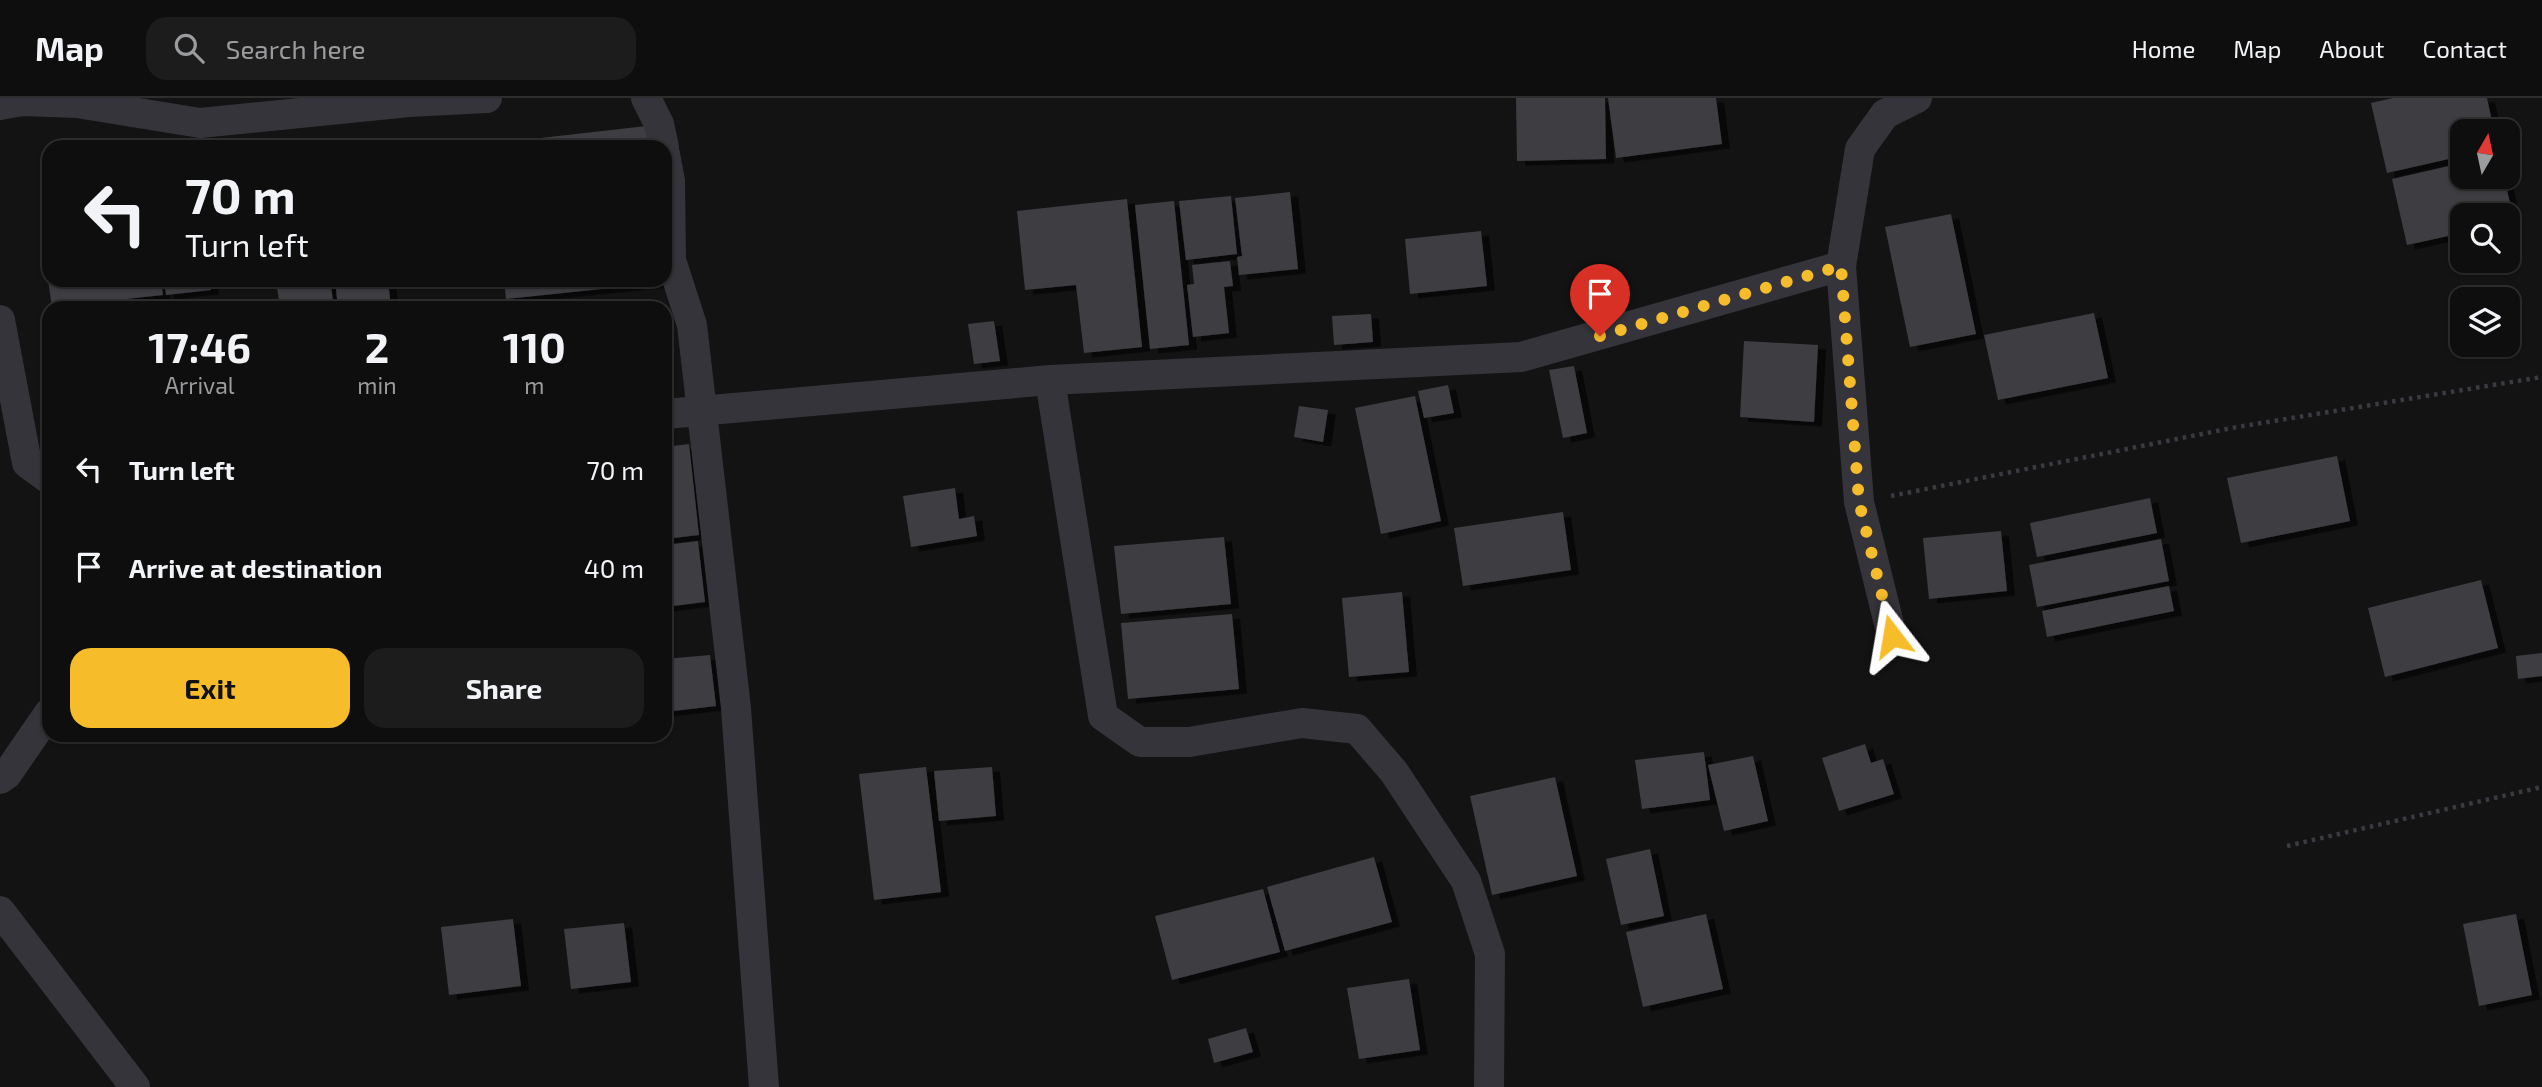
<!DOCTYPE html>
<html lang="en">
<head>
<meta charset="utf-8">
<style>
  body { margin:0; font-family:"Exo 2",sans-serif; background:#1c1c1d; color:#f1f3f6; height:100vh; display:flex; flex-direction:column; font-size:26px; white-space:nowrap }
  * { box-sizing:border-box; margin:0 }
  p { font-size:23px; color:#9b9c9e }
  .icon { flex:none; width:38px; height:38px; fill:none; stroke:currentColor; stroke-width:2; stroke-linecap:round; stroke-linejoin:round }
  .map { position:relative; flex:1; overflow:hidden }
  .drawer { position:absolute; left:42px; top:203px; width:630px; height:441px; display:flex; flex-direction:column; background:#0e0e0f; border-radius:21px; box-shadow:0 2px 5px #0004,0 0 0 2px #2e2e2f }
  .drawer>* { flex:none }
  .hud { position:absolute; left:42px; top:42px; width:630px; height:147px; border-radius:21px; box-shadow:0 2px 5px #0004,0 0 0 2px #2e2e2f; background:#0e0e0f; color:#f1f3f6; overflow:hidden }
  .needle { width:46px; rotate:9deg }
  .controls { position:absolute; left:2450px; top:21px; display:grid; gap:14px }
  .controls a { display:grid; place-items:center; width:70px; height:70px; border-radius:14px; background:#0e0e0f; box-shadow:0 2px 5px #0004,0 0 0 2px #2e2e2f; font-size:35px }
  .pin { position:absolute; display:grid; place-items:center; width:60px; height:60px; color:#fff; margin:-72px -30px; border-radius:50% 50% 50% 0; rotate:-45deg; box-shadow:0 0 7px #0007 }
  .pin .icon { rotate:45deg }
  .me { position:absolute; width:77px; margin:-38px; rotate:346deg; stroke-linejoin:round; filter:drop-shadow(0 0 5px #0008) }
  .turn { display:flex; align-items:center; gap:24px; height:147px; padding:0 28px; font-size:32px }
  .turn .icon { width:91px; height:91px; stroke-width:2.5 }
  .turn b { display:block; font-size:49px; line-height:60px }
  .eta { display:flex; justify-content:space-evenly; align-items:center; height:119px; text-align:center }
  .eta b { font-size:42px; font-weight:700; line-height:49px }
  .action { display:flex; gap:14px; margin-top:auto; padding:14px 28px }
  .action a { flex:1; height:80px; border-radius:21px; background:#f7bc29; color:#111; font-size:28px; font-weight:700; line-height:80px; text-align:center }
  .action a+a { background:#1c1c1d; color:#f1f3f6 }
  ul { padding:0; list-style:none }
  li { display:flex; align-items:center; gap:21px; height:98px; padding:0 28px }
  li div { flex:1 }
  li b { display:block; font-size:26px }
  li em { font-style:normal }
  header { display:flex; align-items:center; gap:42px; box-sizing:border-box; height:98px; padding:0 35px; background:#0e0e0f; border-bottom:2px solid #2e2e2f }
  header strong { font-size:33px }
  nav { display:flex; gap:38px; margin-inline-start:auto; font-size:24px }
  .search { width:490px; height:63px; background:#1c1c1d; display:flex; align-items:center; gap:18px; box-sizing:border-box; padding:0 24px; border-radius:21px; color:#9b9c9e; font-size:26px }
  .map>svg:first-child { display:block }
  .building { fill:#3d3d42; filter:url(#shadow) }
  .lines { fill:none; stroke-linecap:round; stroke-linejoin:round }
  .path { stroke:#3a3b41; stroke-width:4.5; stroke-dasharray:3.5 5; stroke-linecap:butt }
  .street { stroke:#34343a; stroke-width:30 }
  .route { stroke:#f7bc29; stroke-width:12; stroke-dasharray:0 21.6 }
</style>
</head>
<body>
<header>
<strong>Map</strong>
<div class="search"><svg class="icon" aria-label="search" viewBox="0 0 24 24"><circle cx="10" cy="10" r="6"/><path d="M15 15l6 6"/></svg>Search here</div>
<nav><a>Home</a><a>Map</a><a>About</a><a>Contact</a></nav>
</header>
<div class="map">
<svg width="2542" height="989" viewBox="0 0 2542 989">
  <defs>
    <filter id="shadow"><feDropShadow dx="8" dy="4.5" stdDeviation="0" flood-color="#0009"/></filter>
  </defs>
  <rect width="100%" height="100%" fill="#131314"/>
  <!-- building -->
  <path class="building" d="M1516,0H1605L1606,61L1517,63Z
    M1608,0H1716L1722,46L1616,60Z
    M2393,0H2487L2494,33H2462V58L2387,75L2371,5Z
    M655,27L657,49H487V46Z
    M2462,65V79H2504L2514,123L2508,125V117H2462V135L2407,147L2392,81Z
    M1290,94L1298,171L1239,177L1237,159L1242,158L1235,100Z
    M1231,98L1237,156L1186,162L1179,103Z
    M1127,101L1142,249L1084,255L1076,187L1025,192L1017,113Z
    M1174,103L1189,247L1150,251L1135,107Z
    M1951,116L1976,236L1910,249L1885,129Z
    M1481,133L1487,188L1410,196L1405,141Z
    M45,152H49V173L47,174Z
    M1230,163L1233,188L1224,189L1229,235L1193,239L1187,187L1194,186L1192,167Z
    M48,182H161L163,197L52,209Z
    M164,182H210L211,192L166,197Z
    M276,182H330L334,210H280Z
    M335,182H388L391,210H338Z
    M504,182H668V184L506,201Z
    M160,202L161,210H105V208Z
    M640,202L641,210H584V208Z
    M2094,215L2108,280L1998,302L1984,237Z
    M1371,216L1373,244L1334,247L1332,218Z
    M994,223L1000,263L974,266L968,226Z
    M1744,243L1818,247L1814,324L1740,319Z
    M1574,268L1587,335L1563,340L1549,272Z
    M1448,287L1454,315L1424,320L1418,293Z
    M1415,298L1441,423L1381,436L1355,310Z
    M1299,308L1328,312L1323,344L1294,339Z
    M689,346L699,437L665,441V349Z
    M2337,358L2350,423L2241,445L2227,380Z
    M955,390L959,421L974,418L977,438L911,449L903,398Z
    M2150,400L2157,435L2037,459L2030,425Z
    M1563,414L1571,472L1463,488L1454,430Z
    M2001,433L2007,493L1929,501L1923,440Z
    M1224,439L1231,506L1121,516L1114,448Z
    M2161,441L2169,483L2037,509L2029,467Z
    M698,443L705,504L665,509V447Z
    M2481,482L2498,550L2385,579L2368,510Z
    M2169,488L2174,513L2047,539L2042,513Z
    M1402,494L1409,574L1349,579L1342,500Z
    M1232,516L1239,591L1128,601L1121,525Z
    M2542,555V578L2518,581L2516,558Z
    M710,557L716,608L665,614V561Z
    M1865,646L1871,665L1883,661L1894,696L1839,713L1822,660Z
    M1704,654L1710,702L1642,711L1635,662Z
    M1753,658L1768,723L1724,733L1708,667Z
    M926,669L941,794L874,802L859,676Z
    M992,669L996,718L939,723L934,673Z
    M1555,679L1577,778L1492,797L1470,698Z
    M1650,751L1664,818L1621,827L1606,761Z
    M1374,759L1392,824L1285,853L1267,789Z
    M1263,791L1280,854L1172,882L1155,818Z
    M1706,816L1723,891L1643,909L1626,834Z
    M2516,816L2532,897L2479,908L2463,826Z
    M513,821L521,888L449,897L441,829Z
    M624,825L631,884L571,891L564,831Z
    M1409,881L1420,952L1359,961L1347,890Z
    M1246,930L1253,954L1214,965L1208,941Z"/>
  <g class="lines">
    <!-- path -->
    <path class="path" d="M1891,398L2237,329L2542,279
      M2287,748L2542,689"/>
    <!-- street -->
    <path class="street" d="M646,0L659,26L664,49
      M0,7L22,3L77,5L200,25L409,4L487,0
      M665,56L670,83L671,162L692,227L736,610L764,989
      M0,222L27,365L49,381
      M1050,282L1103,618L1140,644H1189L1302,625L1357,631L1394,674L1466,783L1490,856L1489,989
      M665,316L1050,282L1521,259L1841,168
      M1892,538L1859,404L1841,168L1860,51L1885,16L1917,0
      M0,681L7,676L49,615
      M0,813L135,989"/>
  </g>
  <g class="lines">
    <!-- route -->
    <path class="route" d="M1600,238L1841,168L1859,404L1892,538"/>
  </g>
</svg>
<div class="controls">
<a><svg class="needle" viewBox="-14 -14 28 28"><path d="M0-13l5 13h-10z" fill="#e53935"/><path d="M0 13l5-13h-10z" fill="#9b9c9e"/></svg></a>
<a><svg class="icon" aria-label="search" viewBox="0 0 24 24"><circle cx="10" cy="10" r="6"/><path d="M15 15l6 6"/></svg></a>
<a><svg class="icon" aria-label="layers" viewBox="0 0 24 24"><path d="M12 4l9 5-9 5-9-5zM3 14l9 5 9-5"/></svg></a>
</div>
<div class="pin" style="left:1600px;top:238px;background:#d93025"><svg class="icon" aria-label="arrive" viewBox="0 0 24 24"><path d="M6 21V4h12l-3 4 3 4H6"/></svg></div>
<svg class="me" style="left:1892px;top:538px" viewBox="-20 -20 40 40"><path d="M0-17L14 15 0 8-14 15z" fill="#f7bc29" stroke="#fff" stroke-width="4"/></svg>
<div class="hud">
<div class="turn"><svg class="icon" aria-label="left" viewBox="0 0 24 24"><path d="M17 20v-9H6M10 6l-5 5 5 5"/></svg><div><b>70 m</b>Turn left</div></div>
</div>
<section class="drawer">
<div class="eta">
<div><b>17:46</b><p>Arrival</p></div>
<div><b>2</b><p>min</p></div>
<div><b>110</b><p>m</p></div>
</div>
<ul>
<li><svg class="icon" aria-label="left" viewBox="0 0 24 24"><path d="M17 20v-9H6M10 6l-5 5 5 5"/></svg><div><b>Turn left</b></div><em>70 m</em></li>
<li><svg class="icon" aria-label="arrive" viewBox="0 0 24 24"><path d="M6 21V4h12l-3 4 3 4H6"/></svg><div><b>Arrive at destination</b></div><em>40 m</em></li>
</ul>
<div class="action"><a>Exit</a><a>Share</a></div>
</section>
</div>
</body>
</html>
